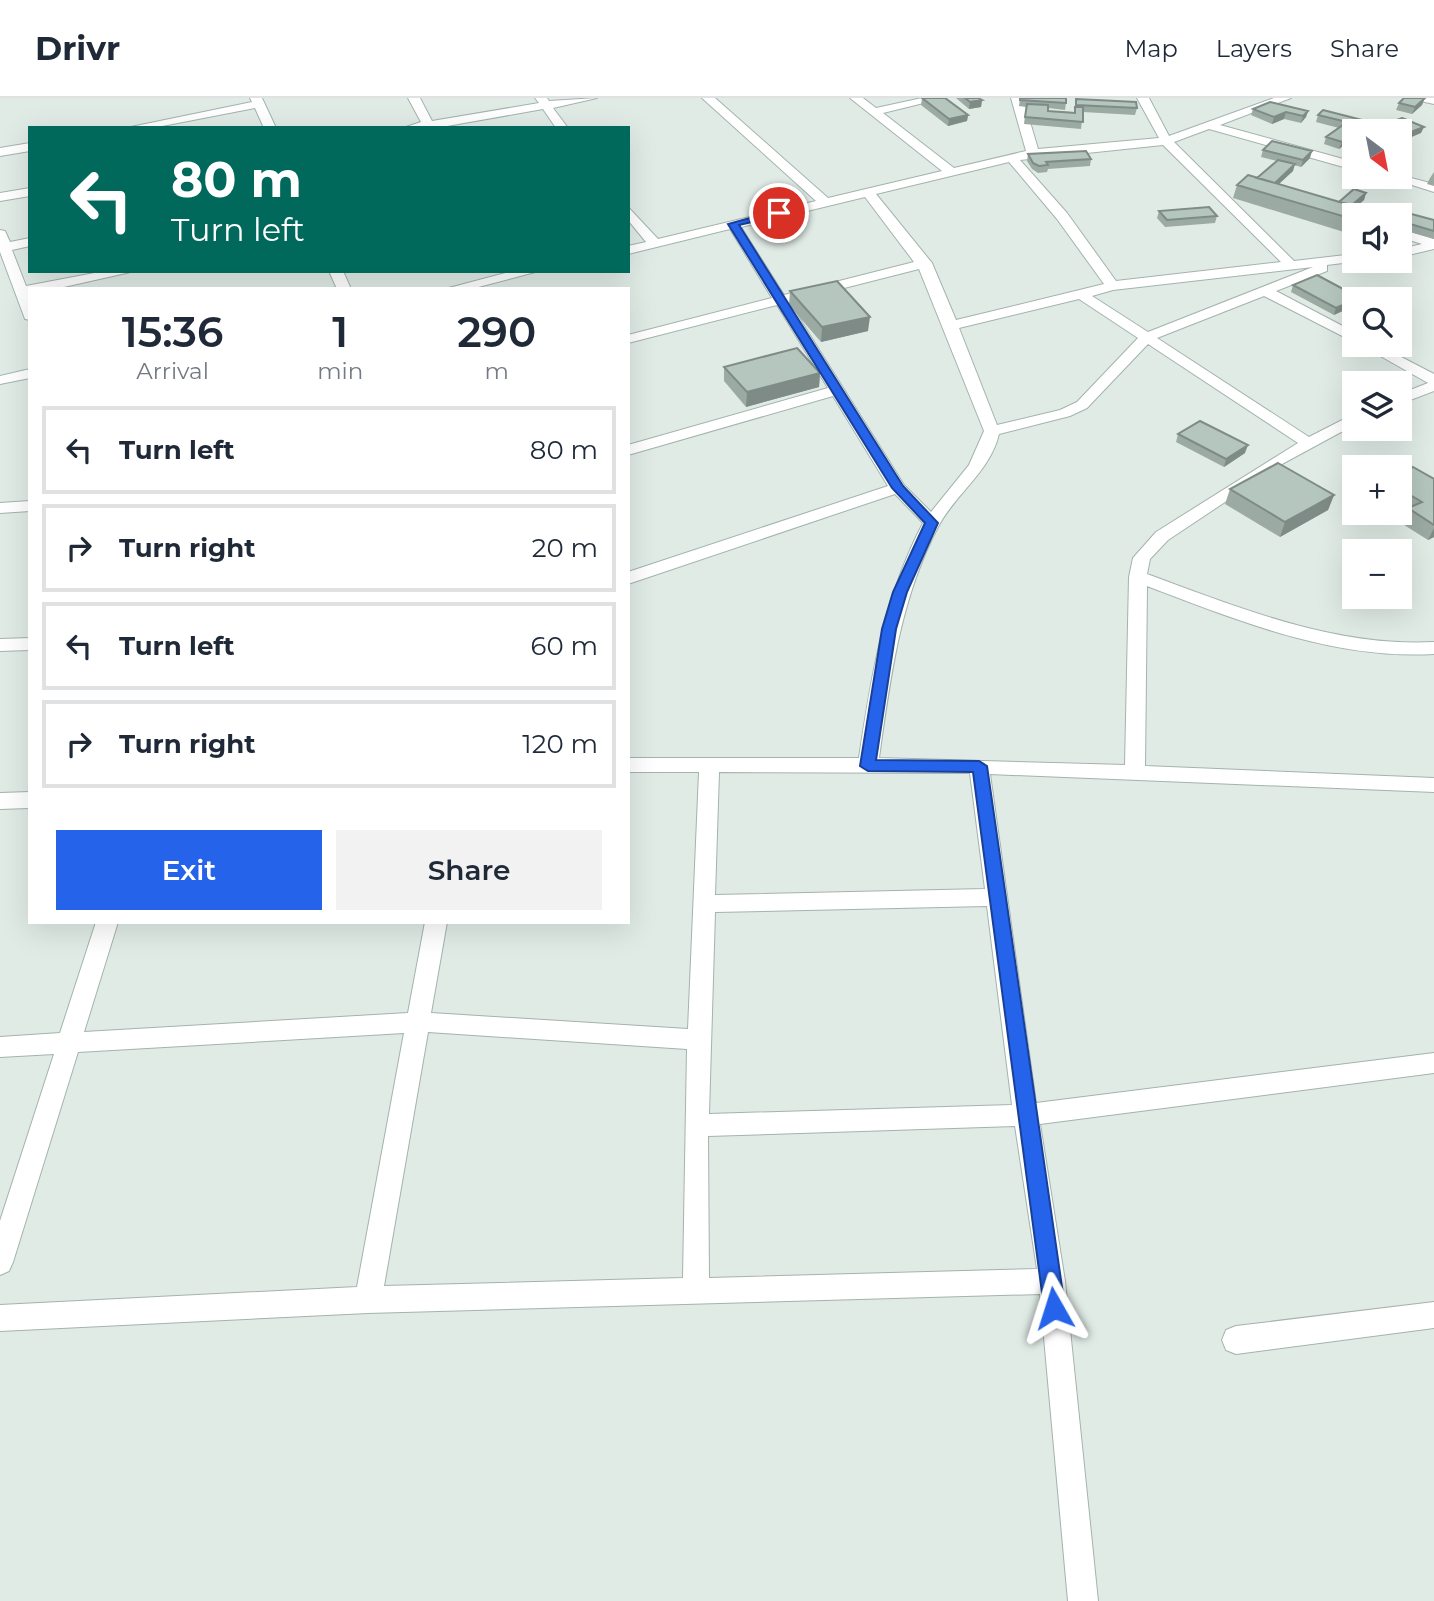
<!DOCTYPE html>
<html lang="en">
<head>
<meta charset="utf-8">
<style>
  body { margin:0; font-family:Montserrat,sans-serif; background:#f2f2f3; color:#1f2937; height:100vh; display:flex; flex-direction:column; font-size:26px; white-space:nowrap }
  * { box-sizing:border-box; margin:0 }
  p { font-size:23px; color:#747a83 }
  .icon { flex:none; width:38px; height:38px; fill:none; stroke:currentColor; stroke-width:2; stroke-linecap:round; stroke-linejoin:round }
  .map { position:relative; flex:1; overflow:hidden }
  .panel { position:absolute; left:28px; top:189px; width:602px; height:637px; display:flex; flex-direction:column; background:#fff; border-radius:0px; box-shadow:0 7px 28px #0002 }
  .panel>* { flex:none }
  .banner { position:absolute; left:28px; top:28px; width:602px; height:147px; border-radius:0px; box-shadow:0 7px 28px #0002; background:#00695c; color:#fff; overflow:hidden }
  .needle { width:46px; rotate:148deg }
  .fabs { position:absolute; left:1342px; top:21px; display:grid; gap:14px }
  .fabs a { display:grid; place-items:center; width:70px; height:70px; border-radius:0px; background:#fff; box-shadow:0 7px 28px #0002; font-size:35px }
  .pin { position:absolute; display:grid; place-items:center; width:60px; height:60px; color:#fff; margin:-30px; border:4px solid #fff; border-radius:50%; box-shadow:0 2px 7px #0007 }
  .me { position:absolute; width:77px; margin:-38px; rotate:354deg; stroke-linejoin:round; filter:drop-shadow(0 0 5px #0008) }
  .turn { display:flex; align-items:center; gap:24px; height:147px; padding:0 28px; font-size:32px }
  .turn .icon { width:91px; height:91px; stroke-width:2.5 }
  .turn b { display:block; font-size:49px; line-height:60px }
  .eta { display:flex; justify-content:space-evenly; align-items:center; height:119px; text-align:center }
  .eta b { font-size:42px; font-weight:600; line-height:49px }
  .primary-button { display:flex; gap:14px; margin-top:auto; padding:14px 28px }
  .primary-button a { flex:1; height:80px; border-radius:0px; background:#2563eb; color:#fff; font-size:28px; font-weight:600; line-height:80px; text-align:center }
  .primary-button a+a { background:#f2f2f3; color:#1f2937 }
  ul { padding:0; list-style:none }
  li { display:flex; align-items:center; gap:21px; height:88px; margin:0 14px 10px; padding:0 14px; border:4px solid #e0e1e3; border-radius:0px }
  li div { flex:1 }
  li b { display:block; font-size:26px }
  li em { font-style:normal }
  header { display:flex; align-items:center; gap:42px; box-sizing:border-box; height:98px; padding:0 35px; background:#fff; border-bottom:2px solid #e0e1e3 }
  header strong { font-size:33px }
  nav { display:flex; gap:38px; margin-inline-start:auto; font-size:24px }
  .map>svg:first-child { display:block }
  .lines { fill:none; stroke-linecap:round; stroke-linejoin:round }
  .street-casing { stroke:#a3b3ad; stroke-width:2 }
  .street { fill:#fff; fill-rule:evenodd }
  .wall { fill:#9caaa4 }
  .shaded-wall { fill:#7f8b86 }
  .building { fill:#b5c6bf; stroke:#7f8b86; stroke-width:2 }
  .route { fill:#2563eb; stroke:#184099; stroke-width:2 }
</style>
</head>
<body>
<header>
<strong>Drivr</strong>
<nav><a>Map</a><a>Layers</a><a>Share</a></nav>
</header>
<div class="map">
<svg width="1434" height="1503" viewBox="0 0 1434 1503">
  <rect width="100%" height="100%" fill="#e0ebe6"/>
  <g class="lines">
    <!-- street casing -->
    <g class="street-casing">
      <path id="street" d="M250,0H262L276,30H264L255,10L152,30H126L252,4Z
        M408,0H420L432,23L539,5L535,0H547L549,3L597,0L553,10L568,30H556L543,11L436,30H403L421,24Z
        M702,0H715L828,100L942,73L850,0H863L876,10L922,0H944L883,15L954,70L1026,53L1011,0H1023L1038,51L1159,40L1137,0H1149L1169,38L1274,0H1291L1220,27L1354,64V72L1209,31L1174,44L1294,163L1354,156V163H1359L1327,167V173L1276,193L1354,234V244L1264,198L1157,240L1309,339L1354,316V327L1282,366L1168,442L1150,461L1147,476C1240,510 1334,549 1434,544V556C1334,562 1239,523 1147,488L1145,668L1434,680V694L990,676L1036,1005L1434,955V975L1040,1026L1065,1183L1098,1503H1068L1040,1196L368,1215L0,1233V1207L357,1189L404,935L78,954L13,1164L9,1173L0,1177V1123L54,956L0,959V939L60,935L96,824H118L84,934L408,915L425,824H447L431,915L688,931L699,674H628V660H859C871,579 884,499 923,425L895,396L628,486V474L888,388L833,298L628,357V347L828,290L777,207L628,245V237L772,200L730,131L628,156V148L646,144L628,122V109L658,141L816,103ZM1163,47L1281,164L1116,183L1067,115L1020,62ZM1009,64L1057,121L1104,186L956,222L932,165L876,96ZM865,99L914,164L784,197L741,129ZM1313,169L1148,234L1092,198L1113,192ZM919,171L984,333L969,367L931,414L904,387L789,204ZM1079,201L1138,240L1077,304L1060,312L997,327L959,230ZM1148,246L1298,345L1156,434L1133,460L1129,479L1125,667L879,660C890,581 900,501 938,429C955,396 990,374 999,336L1070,318L1087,310ZM719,674L970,675L985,791L715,797ZM987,808L1012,1007L709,1016L715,814ZM428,934L687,951L683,1180L384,1188ZM1015,1028L1037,1171L709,1180L708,1038Z
        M1414,0H1434V6L1416,2Z
        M30,45V53L0,58V50Z
        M1400,77L1434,86V94L1387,79Z
        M30,90V98L0,103V95Z
        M1400,131L1434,141V151L1400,159V151L1422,146L1400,139Z
        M0,132L5,133L10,144L30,140V148L12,152L26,188L105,173H135L55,191H30V222L25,221L0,154Z
        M329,173H343L351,191H337Z
        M513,173H539L471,191H445Z
        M1361,247H1378L1434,276V293L1400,306V296L1428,285Z
        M30,271V280L0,286V278Z
        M30,403V413L0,415V405Z
        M30,540V552L0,553V541Z
        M30,694V710L0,711V695Z
        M1434,1204V1230L1236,1256L1226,1252L1222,1242L1226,1232L1236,1228Z"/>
    </g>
    <!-- street -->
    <use href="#street" class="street"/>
  </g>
  <!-- wall -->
  <path class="wall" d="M922,0L968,17L967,23L948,28L921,7Z
    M956,0H978L982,2L981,9L969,11Z
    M1020,0L1066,5L1065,12L1048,10V13L1074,14L1076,1L1137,10L1135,17L1083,14L1081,31L1024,26L1026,9L1019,8Z
    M1399,5L1422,7L1412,16L1396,12Z
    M1253,11L1308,13L1306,19L1301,25L1284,21L1272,26L1251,17Z
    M1318,17L1374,25L1371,33H1354V39L1339,51L1324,46L1326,39L1339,30L1316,24Z
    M1378,29L1421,35L1400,33H1376Z
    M1263,52L1310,60L1301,69L1294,67L1293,73L1279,86L1339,104L1366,95L1364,102L1356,109L1354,124L1344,134L1233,100L1237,87L1257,80L1277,63L1261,59Z
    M1028,56L1091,61L1090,68L1048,71L1047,74L1038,75L1032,71L1027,63Z
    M1434,74V88L1427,86L1430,80Z
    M1159,113L1217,118L1215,125L1165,129L1157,120Z
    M1400,117L1434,122V141L1400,131Z
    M1293,187L1360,200V201H1354L1334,217L1291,194Z
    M790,193L868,233L821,244L789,207Z
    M724,269L820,275L819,289L746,309L724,283Z
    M1178,336L1245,355L1224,369L1176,344Z
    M1400,376L1434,381V439L1428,442L1401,425L1406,414L1400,410Z
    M1230,391L1334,397L1328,412L1280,439L1225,406Z"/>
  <!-- shaded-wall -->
  <path class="shaded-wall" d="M1425,0L1422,7L1412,16L1415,9Z
    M982,2L981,9L969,11L970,4Z
    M1308,13L1306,19L1301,25L1303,18Z
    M1286,14L1284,21L1272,26L1274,19Z
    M968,17L967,23L948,28L949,21Z
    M1424,29L1421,35L1400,44V38Z
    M1354,34V39L1339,51L1342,44Z
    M1312,53L1310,60L1301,69L1303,62Z
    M1295,66L1293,73L1271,93L1273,86Z
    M1366,95L1364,102L1347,116L1349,109Z
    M1360,110L1357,117H1354V124L1344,134L1349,120Z
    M1354,202V208L1334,217L1336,210Z
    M870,219L868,233L821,244L822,229Z
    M820,275L819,289L746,309L747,294Z
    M1248,347L1245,355L1224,369L1226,361Z
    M1334,397L1328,412L1280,439L1285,424Z
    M1434,430V439L1428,442Z"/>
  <!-- building -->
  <path class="building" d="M922,0H945L968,17L949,21Z
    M965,0H978L982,2L970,4Z
    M1020,0H1066V5L1020,2Z
    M1404,0H1425L1415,9L1399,5Z
    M1076,1L1136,4L1137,10L1076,7Z
    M1270,4L1308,13L1303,18L1286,14L1274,19L1253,11Z
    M1027,6L1048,7V13L1075,15V9H1083V24L1025,19Z
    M1323,12L1374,25L1369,30L1362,28L1342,44L1326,39L1347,24L1318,17Z
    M1402,20L1424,29L1400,38V33H1388L1378,29Z
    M1272,43L1312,53L1303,62L1263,52Z
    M1086,53L1091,61L1046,64L1048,67L1039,68L1033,65L1028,56Z
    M1278,62L1295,66L1275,85L1257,80Z
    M1248,77L1360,110L1349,120L1237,87Z
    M1354,91L1366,95L1352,107L1339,104Z
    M1209,109L1217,118L1167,122L1159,113Z
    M1389,110L1434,122V133L1400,123V117H1382Z
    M1317,177L1360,200L1354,201V202L1336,210L1293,187Z
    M837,183L870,219L822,229L790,193Z
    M797,250L820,275L747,294L724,269Z
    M1200,323L1248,347L1226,361L1178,336Z
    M1278,365L1334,397L1285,424L1230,391Z
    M1413,369L1434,381V427L1408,410L1422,404L1400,391V376Z"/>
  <!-- route -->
  <path class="route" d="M779,112L783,117L739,127L903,388L938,425L907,494L896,531L876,662L979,663L987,668L1065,1210L1062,1217L1054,1220L1047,1217L1044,1210L973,674L868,673L860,668L882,531L893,494L925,425L892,390L728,126Z"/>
</svg>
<div class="fabs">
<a><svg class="needle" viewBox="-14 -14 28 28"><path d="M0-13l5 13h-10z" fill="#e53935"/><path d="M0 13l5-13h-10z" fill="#747a83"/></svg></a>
<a><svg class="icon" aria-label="sound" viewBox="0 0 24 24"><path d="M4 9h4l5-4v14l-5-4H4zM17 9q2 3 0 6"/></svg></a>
<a><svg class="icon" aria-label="search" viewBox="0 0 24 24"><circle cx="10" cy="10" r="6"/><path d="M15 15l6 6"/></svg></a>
<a><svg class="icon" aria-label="layers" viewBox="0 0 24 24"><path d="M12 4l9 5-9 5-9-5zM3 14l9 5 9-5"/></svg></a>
<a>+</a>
<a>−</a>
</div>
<div class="pin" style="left:779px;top:115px;background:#d93025"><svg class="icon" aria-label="arrive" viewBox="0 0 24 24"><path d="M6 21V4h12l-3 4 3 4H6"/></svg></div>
<svg class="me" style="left:1054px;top:1210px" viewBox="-20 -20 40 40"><path d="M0-17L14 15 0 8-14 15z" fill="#2563eb" stroke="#fff" stroke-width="4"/></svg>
<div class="banner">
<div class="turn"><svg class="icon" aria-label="left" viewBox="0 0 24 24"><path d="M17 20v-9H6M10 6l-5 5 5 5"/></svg><div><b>80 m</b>Turn left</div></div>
</div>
<section class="panel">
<div class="eta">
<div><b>15:36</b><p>Arrival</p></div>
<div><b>1</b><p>min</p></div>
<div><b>290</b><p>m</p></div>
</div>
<ul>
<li><svg class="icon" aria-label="left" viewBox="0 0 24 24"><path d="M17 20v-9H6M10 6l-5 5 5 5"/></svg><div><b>Turn left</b></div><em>80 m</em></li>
<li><svg class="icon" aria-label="right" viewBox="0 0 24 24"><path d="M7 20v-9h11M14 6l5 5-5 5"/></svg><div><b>Turn right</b></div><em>20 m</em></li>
<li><svg class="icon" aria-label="left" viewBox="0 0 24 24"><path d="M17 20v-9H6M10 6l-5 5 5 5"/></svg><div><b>Turn left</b></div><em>60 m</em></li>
<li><svg class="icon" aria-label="right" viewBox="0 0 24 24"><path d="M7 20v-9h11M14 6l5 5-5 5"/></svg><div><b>Turn right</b></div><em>120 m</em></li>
</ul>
<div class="primary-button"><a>Exit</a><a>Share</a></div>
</section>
</div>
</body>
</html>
